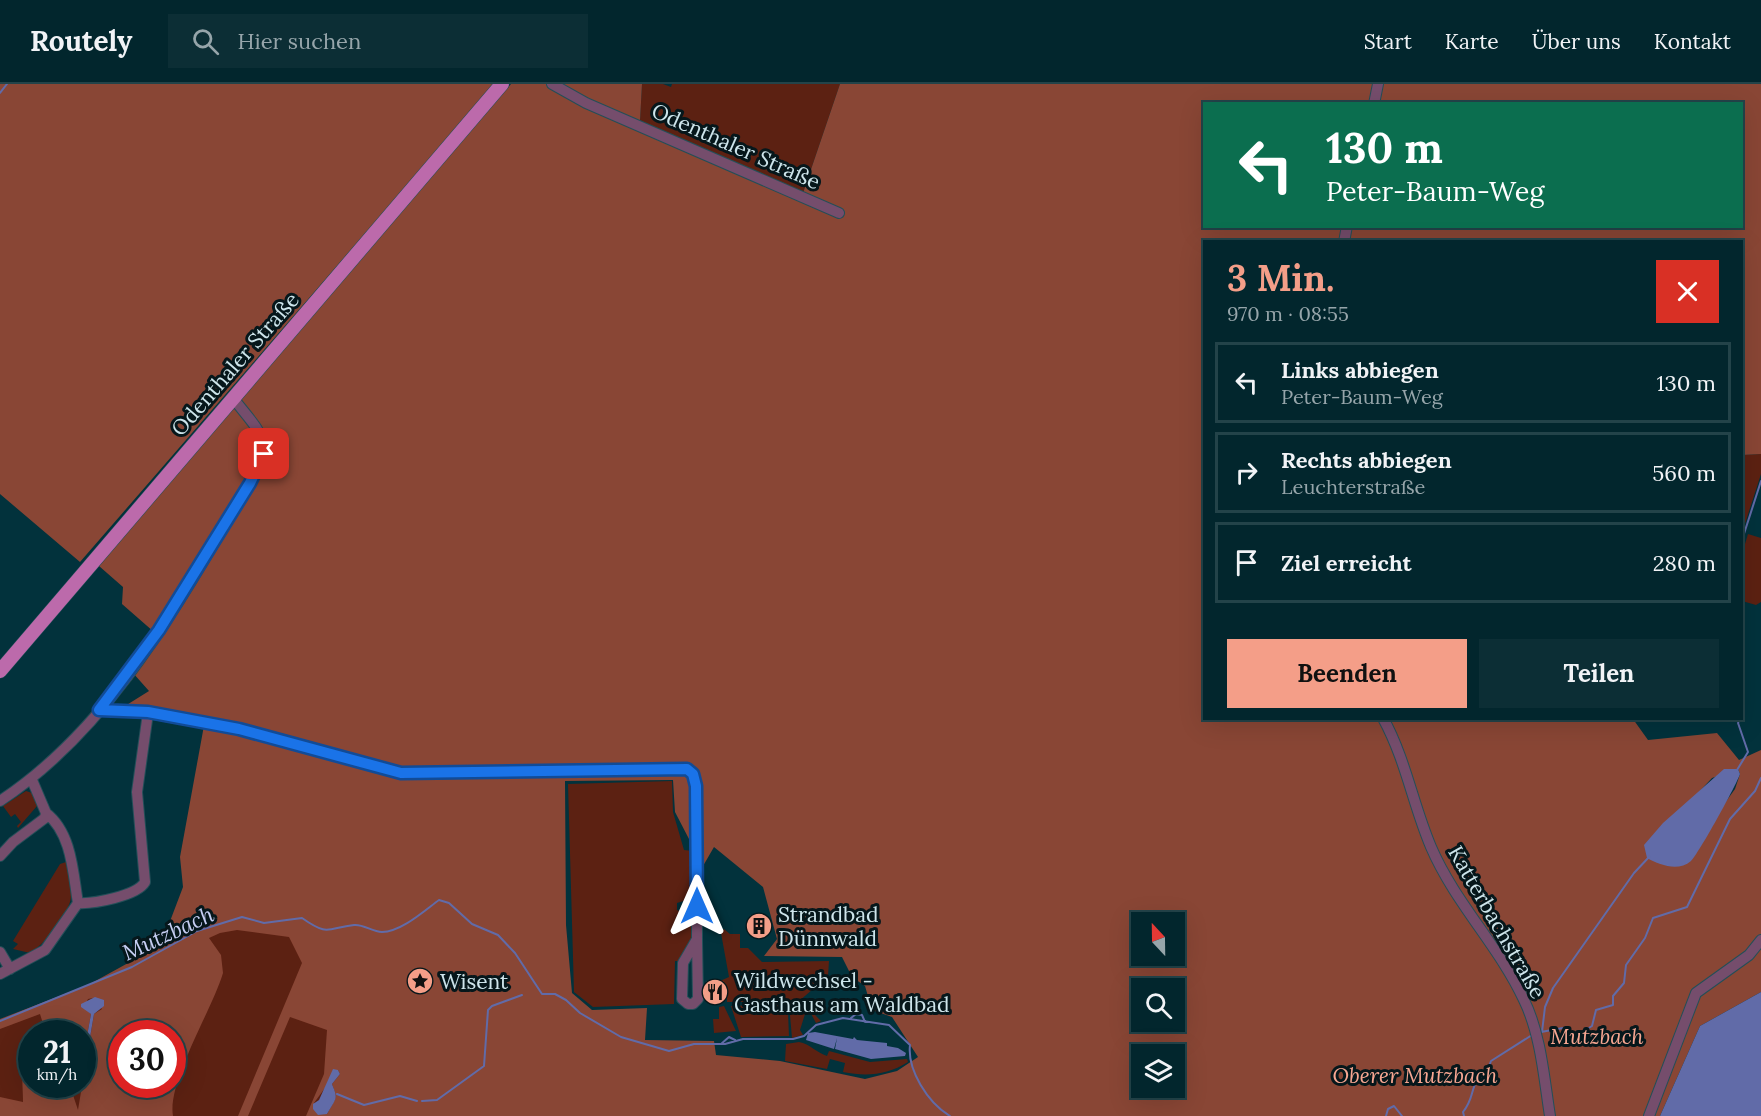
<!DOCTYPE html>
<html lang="de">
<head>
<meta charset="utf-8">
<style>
  body { margin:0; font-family:Lora,serif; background:#0c2e35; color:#f1f3f6; height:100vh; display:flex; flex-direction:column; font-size:22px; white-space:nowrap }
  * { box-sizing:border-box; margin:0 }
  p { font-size:20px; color:#96a5aa }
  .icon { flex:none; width:33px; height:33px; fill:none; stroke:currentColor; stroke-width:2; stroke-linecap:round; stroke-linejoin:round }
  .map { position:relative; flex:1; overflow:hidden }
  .sheet { position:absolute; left:1203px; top:156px; width:540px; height:480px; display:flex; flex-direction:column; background:#02262d; border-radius:0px; box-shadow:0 6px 24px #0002,0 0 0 2px #234349 }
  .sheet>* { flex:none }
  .hud { position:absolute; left:1203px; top:18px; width:540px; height:126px; border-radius:0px; box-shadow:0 6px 24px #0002,0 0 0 2px #234349; background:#0b6e4f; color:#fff; overflow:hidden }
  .needle { width:39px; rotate:338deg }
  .fabs { position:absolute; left:1131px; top:828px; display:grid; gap:12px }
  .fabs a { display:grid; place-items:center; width:54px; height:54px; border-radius:0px; background:#02262d; box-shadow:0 6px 24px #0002,0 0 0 2px #234349; font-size:30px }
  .speed { position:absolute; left:18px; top:936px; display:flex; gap:12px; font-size:30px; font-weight:700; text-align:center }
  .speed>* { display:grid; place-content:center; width:78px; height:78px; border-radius:50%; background:#02262d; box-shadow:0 6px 24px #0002,0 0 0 2px #234349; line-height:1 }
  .speed small { font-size:15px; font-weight:400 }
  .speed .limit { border:9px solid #d22; background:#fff; color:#111 }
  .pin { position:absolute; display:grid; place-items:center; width:51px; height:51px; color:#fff; margin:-26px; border-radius:12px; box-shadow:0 3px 9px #0006 }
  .me { position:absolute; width:66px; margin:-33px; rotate:0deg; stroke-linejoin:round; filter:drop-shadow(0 0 4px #0008) }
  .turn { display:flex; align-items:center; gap:21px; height:126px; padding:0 24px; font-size:27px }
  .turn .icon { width:78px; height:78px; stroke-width:2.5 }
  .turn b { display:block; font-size:42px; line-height:51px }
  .round { display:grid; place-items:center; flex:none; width:63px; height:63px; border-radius:0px; background:#0c2e35 }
  .headline { display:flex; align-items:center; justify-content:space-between; height:102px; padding:0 24px }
  h1 { font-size:36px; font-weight:700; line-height:45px; color:#f49e88 }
  .cta { display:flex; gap:12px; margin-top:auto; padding:12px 24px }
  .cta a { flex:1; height:69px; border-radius:0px; background:#f49e88; color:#111; font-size:24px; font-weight:700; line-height:69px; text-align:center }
  .cta a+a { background:#0c2e35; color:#f1f3f6 }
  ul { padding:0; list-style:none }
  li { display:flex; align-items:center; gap:18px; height:81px; margin:0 12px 9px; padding:0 12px; border:3px solid #234349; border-radius:0px }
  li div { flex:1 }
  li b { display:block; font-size:22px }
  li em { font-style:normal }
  header { display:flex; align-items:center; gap:36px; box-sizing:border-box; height:84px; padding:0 30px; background:#02262d; border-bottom:2px solid #234349 }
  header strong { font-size:28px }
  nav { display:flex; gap:33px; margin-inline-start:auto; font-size:21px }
  .search { width:420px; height:54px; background:#0c2e35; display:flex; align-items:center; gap:15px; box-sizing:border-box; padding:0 21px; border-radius:0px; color:#96a5aa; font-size:22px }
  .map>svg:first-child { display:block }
  .green { fill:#5c2112; fill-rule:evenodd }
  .forest { fill:#894635; fill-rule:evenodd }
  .water { fill:#616ba8 }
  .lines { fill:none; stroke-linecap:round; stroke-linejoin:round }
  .stream { stroke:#616ba8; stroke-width:2 }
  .minor-casing { stroke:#234f58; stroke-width:12 }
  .major-casing { stroke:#234f58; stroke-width:15 }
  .minor { stroke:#754d6c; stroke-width:10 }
  .major { stroke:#bc6aab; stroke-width:14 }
  .route-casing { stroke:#114b97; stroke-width:15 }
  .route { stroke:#1a73e8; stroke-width:10 }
  .labels { text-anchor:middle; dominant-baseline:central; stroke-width:6; stroke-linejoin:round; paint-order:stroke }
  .street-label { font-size:21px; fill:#cee5eb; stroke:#06171b }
  .poi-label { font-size:21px; fill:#cee5eb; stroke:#06171b; text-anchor:start }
  .park-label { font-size:21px; font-style:italic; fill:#f8a792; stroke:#06171b }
  .water-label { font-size:22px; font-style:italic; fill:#c7cff3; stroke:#06171b }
</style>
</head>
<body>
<header>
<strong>Routely</strong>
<div class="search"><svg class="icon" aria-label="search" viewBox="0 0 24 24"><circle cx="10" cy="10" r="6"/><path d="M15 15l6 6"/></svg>Hier suchen</div>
<nav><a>Start</a><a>Karte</a><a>Über uns</a><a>Kontakt</a></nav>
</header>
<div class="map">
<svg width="1761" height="1032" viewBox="0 0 1761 1032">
  <rect width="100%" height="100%" fill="#02323c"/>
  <!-- green -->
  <path class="green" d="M642,0H663L671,3L672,0H840L803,109L640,37Z
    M1761,370V390L1742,449V371Z
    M1748,450L1761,454V518L1756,521L1742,517V470Z
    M672,697L673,728L684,766L693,767V812L690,815L677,819V826L692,832L693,854L680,877H675L674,920L593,923L574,908L568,700Z
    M26,707L32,709L37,722L18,744L17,742L21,738L15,730L11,733L3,722Z
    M66,778C68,789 72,801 71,812C71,828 43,862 30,869L13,865L18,860L13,857L60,780Z
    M436,812L571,1032H0V938L123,887L196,843ZM32,950H82V1000H32ZM122,950H172V1000H122Z
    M724,845L730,850H740V864H748L762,878L829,877L828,892L798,918H727V905H720V897L729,893L721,849Z
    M781,920L788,928L789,952L741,953L731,922Z
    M789,920L816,923L815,931L821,937L816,939L809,926L806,927L800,946L803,951L792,954Z
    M724,922L736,947L714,949L713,935H719V923Z
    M799,958C810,960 817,969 827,972L829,967L870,978L907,975L908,978C887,991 867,993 843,988L845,979L830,975L827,985L785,977L786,960Z"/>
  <!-- forest -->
  <path class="forest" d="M0,0H495L80,478L0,410Z
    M511,0H642L640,37L803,109L840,0H1761V370L1742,371V158H1204V634L1633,635L1648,656L1717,649L1739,676L1761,666V908L1700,942L1660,1032H306L324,990L327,946L290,933L248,1032H238L302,879L289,853L237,846L220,849L209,854L221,871L223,889C212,926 167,998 173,1032H0V1013L23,1018C23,1000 19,977 31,963L32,1000L78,1001L77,1006L72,1008L78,1026L94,930L102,925L93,914L88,915L84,923L91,930L83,974L82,950L43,949L45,946L40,930L0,945V935L88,901L161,861L183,803L180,773L205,636L125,622L149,607L133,589L159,552L275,364L240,316ZM1204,20H1742V142H1204ZM1738,685L1740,690L1735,705L1722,723L1697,710L1712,694ZM673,696L675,728L703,782L714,763L763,803L777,855L764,872L842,873L852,893L865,902L872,926L892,933L918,973L897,987L865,995L780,977L716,971L714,957L645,956L647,924L592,926L572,909L566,841L565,697ZM1142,838H1174V872H1142ZM1142,904H1174V938H1142ZM122,950H172V1000H122ZM1142,970H1174V1004H1142ZM338,986L340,990L332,1000C338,1016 336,1013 327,1030L314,1019Z
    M235,322L257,352L259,374L238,412L154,548L122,520L123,503L99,482Z"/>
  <!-- water -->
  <path class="water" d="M1724,685H1738L1740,690C1737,700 1698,771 1691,777C1678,788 1660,781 1647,774L1644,761L1663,739Z
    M1761,908V1032H1660L1700,942Z
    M95,913L104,916V922L94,930L83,995V974L91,930L81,923V920Z
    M815,948L853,955L854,953L857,956L887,959V962L898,964L906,969L905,972L871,975L835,965L837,954L834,965L806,956L808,949Z
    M333,985L338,986L340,990L332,1000C338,1015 337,1013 327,1030L318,1031L313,1025V1020L319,1016Z"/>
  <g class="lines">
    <!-- stream -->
    <path class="stream" d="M0,9L7,0
      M1742,456L1761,397
      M1737,686L1748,668L1738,639L1740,634
      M851,934L856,930L862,931L865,938
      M0,937L132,883L197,847L242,833L264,839L302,834C329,853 327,844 354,841C364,840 372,848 382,848C401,848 424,827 439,816L449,819L472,840L498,851L515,869L542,910H555L566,916L580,929L621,953L669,967L694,960H725L743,955H793L804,952L816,941L843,934L889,941L910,961C907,986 928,1019 950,1032
      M1541,948L1563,944L1576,952L1592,942L1596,926L1613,921V912L1624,899L1626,881L1645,854L1653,834L1687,823L1730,735L1755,707L1761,694
      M1542,948L1545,923L1553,904L1634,789L1650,772
      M721,960L729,953L735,956
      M337,1010L364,1021L400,1012L417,1017
      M422,1017L437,1016L484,982L488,926L492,922L522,911
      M1386,1032L1388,1025L1394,1022L1402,1032
      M1464,1032L1463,1028C1474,1014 1470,1007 1478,995L1485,993L1491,977L1532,951"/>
    <!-- minor casing -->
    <g class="minor-casing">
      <path id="minor" d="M552,0L586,19L839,129
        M1374,20L1378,0
        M1344,158L1347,142
        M99,626L148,629L239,645L401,689L687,685L693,690L697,702V855
        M1383,634C1406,676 1413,721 1431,763C1455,819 1499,862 1524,916C1541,951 1544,994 1550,1032
        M0,717C114,642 181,513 250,399C274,355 261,350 233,314
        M0,772L13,758L45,734L46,729L32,696
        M78,819C93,820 137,812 145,798L137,708L148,629
        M697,855L698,915L693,920H688L682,915L683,879Z
        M0,868L10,885
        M0,890L45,866L78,819C73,789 72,749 46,729
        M1649,1032L1696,909L1749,871L1761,856"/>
    </g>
    <!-- major casing -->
    <g class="major-casing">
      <path id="major" d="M0,587L502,0"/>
    </g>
    <!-- minor -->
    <use href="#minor" class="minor"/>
    <!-- major -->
    <use href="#major" class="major"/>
  </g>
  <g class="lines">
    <!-- route casing -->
    <g class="route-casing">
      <path id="route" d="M264,370L250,399L159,546L99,626L148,628L239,645L401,689L687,685L693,690L696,702L697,822"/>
    </g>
    <!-- route -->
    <use href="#route" class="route"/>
  </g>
  <!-- icons -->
  <defs>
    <g id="building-disc" transform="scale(1.35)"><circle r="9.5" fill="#f49e88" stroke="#06171b"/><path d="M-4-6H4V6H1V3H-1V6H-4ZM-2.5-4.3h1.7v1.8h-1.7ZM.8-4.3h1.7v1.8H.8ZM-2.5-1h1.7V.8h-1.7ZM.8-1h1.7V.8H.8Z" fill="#111"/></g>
    <g id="sight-disc" transform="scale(1.35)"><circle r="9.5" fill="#f49e88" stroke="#06171b"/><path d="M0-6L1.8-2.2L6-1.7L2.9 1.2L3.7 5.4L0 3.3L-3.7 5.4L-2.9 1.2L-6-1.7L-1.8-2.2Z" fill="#111"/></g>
    <g id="restaurant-disc" transform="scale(1.35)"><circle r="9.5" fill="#f49e88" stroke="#06171b"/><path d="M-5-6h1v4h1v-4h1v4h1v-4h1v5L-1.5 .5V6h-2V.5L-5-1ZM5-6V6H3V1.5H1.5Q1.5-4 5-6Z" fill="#111"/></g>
  </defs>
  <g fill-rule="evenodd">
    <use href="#building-disc" x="759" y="842"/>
    <use href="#sight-disc" x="420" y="897"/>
    <use href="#restaurant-disc" x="715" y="908"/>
  </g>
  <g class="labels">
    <!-- street labels -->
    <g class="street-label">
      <text transform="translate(736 62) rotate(24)">Odenthaler Straße</text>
      <text transform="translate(235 280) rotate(-49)">Odenthaler Straße</text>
      <text transform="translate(1497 838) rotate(60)">Katterbachstraße</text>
    </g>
    <!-- poi labels -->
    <g class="poi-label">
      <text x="778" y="830">Strandbad<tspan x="778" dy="24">Dünnwald</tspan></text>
      <text x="734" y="896">Wildwechsel -<tspan x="734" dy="24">Gasthaus am Waldbad</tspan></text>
      <text x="440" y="897">Wisent</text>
    </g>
    <!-- park labels -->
    <g class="park-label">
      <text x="1597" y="952">Mutzbach</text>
      <text x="1415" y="991">Oberer Mutzbach</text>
    </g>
    <!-- water labels -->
    <g class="water-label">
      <text transform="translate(168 849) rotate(-25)">Mutzbach</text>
    </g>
  </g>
</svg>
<div class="fabs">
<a><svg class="needle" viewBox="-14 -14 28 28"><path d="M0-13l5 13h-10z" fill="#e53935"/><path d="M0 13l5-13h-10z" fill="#96a5aa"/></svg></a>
<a><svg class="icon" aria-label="search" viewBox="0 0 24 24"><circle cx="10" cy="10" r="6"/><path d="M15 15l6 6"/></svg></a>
<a><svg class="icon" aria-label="layers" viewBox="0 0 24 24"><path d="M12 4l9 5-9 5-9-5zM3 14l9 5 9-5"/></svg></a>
</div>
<div class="speed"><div>21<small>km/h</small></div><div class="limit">30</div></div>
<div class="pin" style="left:264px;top:370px;background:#d93025"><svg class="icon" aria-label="arrive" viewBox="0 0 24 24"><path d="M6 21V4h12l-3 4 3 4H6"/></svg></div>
<svg class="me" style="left:697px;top:822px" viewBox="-20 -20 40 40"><path d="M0-17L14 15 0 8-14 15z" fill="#1a73e8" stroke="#fff" stroke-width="4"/></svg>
<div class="hud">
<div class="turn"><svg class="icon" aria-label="left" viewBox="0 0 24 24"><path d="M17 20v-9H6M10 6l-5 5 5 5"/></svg><div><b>130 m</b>Peter-Baum-Weg</div></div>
</div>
<section class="sheet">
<div class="headline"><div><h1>3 Min.</h1><p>970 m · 08:55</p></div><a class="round" style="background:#d93025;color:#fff"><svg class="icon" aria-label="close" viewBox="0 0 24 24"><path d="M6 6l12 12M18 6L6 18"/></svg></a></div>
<ul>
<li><svg class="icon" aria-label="left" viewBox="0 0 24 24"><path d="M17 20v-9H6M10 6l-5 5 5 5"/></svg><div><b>Links abbiegen</b><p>Peter-Baum-Weg</p></div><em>130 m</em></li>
<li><svg class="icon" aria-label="right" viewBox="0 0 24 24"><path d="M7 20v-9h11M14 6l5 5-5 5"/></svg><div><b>Rechts abbiegen</b><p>Leuchterstraße</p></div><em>560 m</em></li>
<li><svg class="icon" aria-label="arrive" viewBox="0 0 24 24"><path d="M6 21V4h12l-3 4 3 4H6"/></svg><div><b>Ziel erreicht</b></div><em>280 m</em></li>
</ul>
<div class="cta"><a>Beenden</a><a>Teilen</a></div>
</section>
</div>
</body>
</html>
